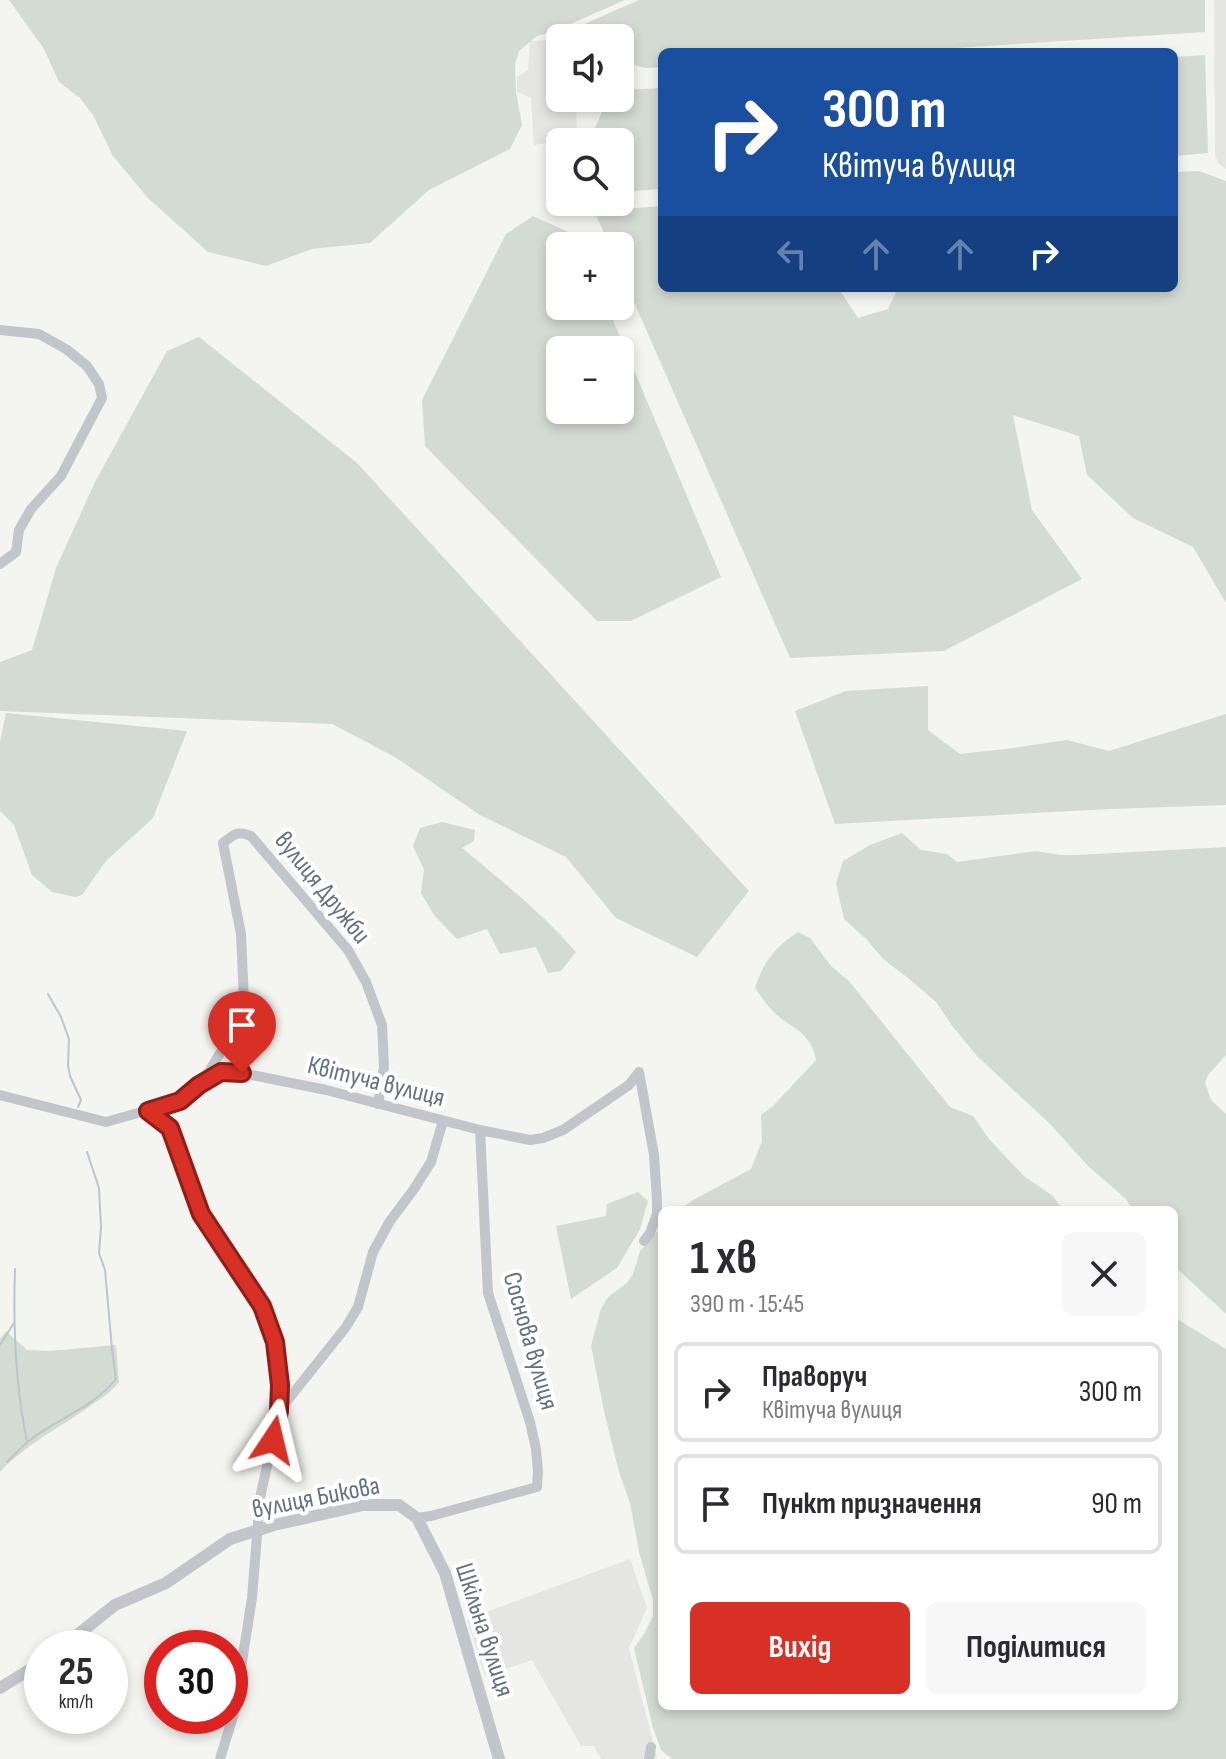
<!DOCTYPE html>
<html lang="uk">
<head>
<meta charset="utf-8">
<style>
  body { margin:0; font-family:"Sofia Sans Condensed",sans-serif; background:#f7f7f7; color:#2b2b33; height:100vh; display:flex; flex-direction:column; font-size:30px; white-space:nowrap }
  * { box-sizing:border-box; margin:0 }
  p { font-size:26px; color:#7c7c81 }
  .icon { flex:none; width:44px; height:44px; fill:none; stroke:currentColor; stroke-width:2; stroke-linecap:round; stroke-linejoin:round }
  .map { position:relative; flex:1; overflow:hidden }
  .details { position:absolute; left:658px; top:1206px; width:520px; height:504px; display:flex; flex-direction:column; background:#fff; border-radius:12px; box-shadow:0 4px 12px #0003 }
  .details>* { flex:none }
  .hud { position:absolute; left:658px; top:48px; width:520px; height:244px; border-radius:12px; box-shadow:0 4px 12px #0003; background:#1a4fa0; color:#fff; overflow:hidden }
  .fabs { position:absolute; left:546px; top:24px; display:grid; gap:16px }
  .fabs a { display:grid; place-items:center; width:88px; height:88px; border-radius:12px; background:#fff; box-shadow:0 4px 12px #0003; font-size:40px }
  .speed { position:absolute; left:24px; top:1630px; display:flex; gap:16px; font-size:40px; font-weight:700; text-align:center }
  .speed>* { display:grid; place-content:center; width:104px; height:104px; border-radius:50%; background:#fff; box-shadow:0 4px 12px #0003; line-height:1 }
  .speed small { font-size:20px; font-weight:400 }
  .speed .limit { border:12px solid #d22; background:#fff; color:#111 }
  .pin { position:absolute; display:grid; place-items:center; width:68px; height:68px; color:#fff; margin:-82px -34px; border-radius:50% 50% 50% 0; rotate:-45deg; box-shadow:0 0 8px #0007 }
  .pin .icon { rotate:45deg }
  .me { position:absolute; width:88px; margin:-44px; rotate:10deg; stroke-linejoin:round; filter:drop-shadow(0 0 6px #0008) }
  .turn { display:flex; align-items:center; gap:28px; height:168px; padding:0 32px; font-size:36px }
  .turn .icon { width:104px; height:104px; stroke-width:2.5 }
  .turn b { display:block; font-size:56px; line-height:68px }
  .lanes { display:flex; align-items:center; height:76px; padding:0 32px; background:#0003; justify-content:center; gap:40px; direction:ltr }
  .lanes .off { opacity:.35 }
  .round { display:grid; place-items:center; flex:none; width:84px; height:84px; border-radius:12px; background:#f7f7f7 }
  .head { display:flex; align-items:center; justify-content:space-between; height:136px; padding:0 32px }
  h1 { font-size:48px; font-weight:700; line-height:60px }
  .cta { display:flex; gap:16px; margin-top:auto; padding:16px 32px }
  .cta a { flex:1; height:92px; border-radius:12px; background:#d93025; color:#fff; font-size:32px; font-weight:700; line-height:92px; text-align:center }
  .cta a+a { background:#f7f7f7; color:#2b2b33 }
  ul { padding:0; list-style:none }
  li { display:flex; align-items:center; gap:24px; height:100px; margin:0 16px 12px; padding:0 16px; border:4px solid #e1e1e2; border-radius:12px }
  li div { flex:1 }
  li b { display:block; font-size:30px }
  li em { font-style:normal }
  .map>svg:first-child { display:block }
  .built { fill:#e5e6e4 }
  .green { fill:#d4dbd2; fill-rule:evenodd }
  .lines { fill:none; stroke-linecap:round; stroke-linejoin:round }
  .stream { stroke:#bbc5cb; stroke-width:2 }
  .minor { stroke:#c2c5c9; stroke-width:10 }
  .tertiary { stroke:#c2c5c9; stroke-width:12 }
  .route-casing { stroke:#8d1f18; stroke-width:20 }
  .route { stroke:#d93025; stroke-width:14 }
  .labels { text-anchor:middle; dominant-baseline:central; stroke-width:8; stroke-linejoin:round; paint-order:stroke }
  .street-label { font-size:26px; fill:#647181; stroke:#fff }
</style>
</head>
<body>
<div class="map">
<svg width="1226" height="1759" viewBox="0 0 1226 1759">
  <rect width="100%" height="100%" fill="#f4f5f1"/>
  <!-- built -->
  <path class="built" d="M1214,0H1226V169L1218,163L1215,154Z
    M547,40L554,59L560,63V98H576L577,138L534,145L531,98L517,92V77L528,70L530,41Z
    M630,1559L647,1608L629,1648L657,1757L654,1759H601L594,1746H581L532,1660L485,1676L467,1619Z"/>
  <!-- green -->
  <path class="green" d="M9,0H625L550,33L537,36L519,51L515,64L516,92L522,125L510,149L429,190L370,243L312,249L266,266L208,252L148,198L113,156L93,115L80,98L59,82L44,49Z
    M639,0H1205V32L893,52H662V67L645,68L620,61V38H580L573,29Z
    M1205,55L1208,153L1174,156V57Z
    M662,88V189L620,192V142H589L608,98H620V90Z
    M1199,171L1226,181V603L1193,547L1133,518L1087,475L1079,436L1013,415L1032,510L1082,579L944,651L790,658L620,270V246H610L594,211L662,206V288H838L858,318L888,309L898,288H1174V172Z
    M533,216L577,236L581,246H560V306H607L721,577L631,621H597L425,446L422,400L506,234ZM560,350H620V410H560Z
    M199,337L357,463L749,891L697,957L616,918L566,857L480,815L395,757L332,724L0,711V662L32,650L56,568L95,482L167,351Z
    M928,686V730L960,754L1013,748L1067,740L1109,751L1226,714V805L1109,809L835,824L795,711L846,691Z
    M6,713L187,731L153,818L106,861L82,895L75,897L52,892L32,875L14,825L0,811V742Z
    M442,822L475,830L474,841L462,848C502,881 542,913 576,952L561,971L548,973L536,947L500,954L487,929L457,939L434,915L421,893L424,870L413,846L420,828Z
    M902,833L921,850L947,854L957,862L1036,851L1060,855H1077L1226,847V1055L1208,1075L1205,1082L1211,1100L1226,1114V1314L1174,1266V1210H1133L1126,1199L1088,1166L1049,1123L977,1056L953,1027L936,1002L908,978L883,959L867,940L844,919L836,883L843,861L870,845Z
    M798,932L810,938L832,967L849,981L950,1107L973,1116L989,1139L1024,1176L1053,1196L1063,1210H679L693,1200L751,1169L762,1141L761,1115L773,1106L816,1060C810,1028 788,1029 771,1009C765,1003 760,995 755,988C764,961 774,948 798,932Z
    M638,1192L648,1201L640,1229L617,1268L571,1299L556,1226L606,1216L607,1204Z
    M662,1226V1706H1174V1317L1226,1349V1759H672L661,1750L653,1728L634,1648L644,1634L653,1616V1600L639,1552L630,1503L619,1472L604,1411L591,1346L601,1309L608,1297L627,1283L633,1274L640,1251Z
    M6,1331L27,1350L50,1351L116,1345L119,1382C111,1393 100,1399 89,1407C59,1428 25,1445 0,1472V1339Z"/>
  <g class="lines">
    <!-- stream -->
    <path class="stream" d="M48,994L61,1017L69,1039L68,1065L70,1076L81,1100L78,1107
      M15,1269C13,1327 15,1384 27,1441
      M0,1345L14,1323
      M7,1462C15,1455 22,1446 30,1440C58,1418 93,1408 116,1379L112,1349L105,1270L99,1253L101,1227L99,1188L87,1152"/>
    <!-- minor -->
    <path class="minor" d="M0,330L39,334L66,349L87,366L99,384L102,398L61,476L31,509L19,530L16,552L0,564
      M639,1072L654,1155L657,1200V1214L650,1233L644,1241
      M203,1081L230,1037L244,1001L241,934L223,843C234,835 236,830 251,836L348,950L366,982L382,1025L384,1067L378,1104
      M0,1095L106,1122L180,1101L199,1085L221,1072L242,1073L326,1090L480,1130L530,1140L543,1138L563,1130L629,1085L639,1072
      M148,1111L170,1128L201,1214L262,1306L275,1342L280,1385L279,1411L260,1498L252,1598L234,1713L220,1759
      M279,1411L346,1327L358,1307L373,1252L390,1221L414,1189L431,1162L443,1121
      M417,1518L431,1516L537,1487L538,1471L536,1449L530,1422L488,1293L480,1130
      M649,1759L651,1747"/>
    <!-- tertiary -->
    <path class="tertiary" d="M61,1648L115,1605L166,1583L230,1539L274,1525L363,1505H399L417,1518L445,1573L499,1759
      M0,1688L42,1662"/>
  </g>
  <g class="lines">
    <!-- route casing -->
    <g class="route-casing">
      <path id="route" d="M242,1073L221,1072L199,1085L180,1101L148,1111L170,1128L201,1214L262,1306L275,1342L280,1385L279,1411L273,1440"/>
    </g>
    <!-- route -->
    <use href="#route" class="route"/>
  </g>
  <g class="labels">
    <!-- street labels -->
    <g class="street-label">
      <text transform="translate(322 888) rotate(51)">вулиця Дружби</text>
      <text transform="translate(376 1082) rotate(14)">Квітуча вулиця</text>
      <text transform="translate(530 1341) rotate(74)">Соснова вулиця</text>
      <text transform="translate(316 1498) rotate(-11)">вулиця Бикова</text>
      <text transform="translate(484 1630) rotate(72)">Шкільна вулиця</text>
    </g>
  </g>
</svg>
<div class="fabs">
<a><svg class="icon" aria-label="sound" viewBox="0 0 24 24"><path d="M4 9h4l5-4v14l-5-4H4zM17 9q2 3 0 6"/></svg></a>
<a><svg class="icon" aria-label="search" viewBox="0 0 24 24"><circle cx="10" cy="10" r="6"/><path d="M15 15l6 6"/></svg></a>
<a>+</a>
<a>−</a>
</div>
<div class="speed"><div>25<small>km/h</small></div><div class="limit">30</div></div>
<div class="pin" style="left:242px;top:1073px;background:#d93025"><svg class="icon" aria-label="arrive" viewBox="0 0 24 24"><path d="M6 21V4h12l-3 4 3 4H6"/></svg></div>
<svg class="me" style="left:273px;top:1440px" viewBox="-20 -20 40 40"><path d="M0-17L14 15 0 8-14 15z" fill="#d93025" stroke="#fff" stroke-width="4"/></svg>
<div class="hud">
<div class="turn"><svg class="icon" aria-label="right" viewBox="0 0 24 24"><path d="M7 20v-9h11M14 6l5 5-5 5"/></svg><div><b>300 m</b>Квітуча вулиця</div></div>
<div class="lanes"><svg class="icon off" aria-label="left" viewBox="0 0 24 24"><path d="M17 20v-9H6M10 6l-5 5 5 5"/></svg><svg class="icon off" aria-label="ahead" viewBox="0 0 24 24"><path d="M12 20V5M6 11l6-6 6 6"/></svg><svg class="icon off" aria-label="ahead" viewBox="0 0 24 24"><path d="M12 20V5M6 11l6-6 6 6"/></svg><svg class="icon" aria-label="right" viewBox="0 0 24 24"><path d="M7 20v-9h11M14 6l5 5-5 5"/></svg></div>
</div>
<section class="details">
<div class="head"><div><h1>1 хв</h1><p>390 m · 15:45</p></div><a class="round"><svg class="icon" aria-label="close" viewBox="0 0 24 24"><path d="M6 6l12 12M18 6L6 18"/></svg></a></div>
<ul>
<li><svg class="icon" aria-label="right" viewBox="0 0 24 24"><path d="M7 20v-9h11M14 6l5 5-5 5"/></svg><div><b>Праворуч</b><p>Квітуча вулиця</p></div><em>300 m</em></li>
<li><svg class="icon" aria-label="arrive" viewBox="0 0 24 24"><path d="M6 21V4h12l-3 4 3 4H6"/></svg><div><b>Пункт призначення</b></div><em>90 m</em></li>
</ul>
<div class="cta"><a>Вихід</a><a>Поділитися</a></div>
</section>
</div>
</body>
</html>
